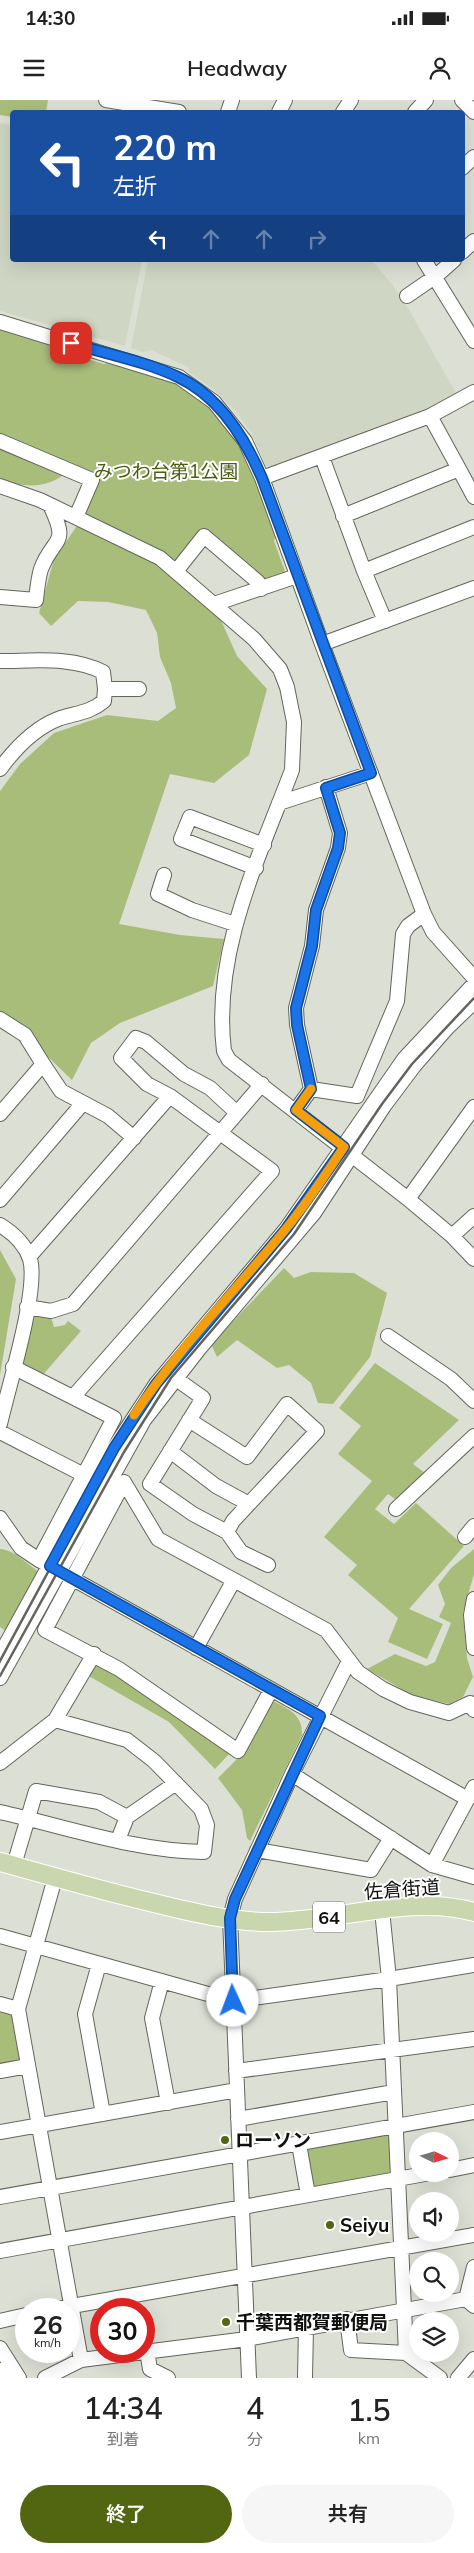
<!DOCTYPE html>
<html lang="ja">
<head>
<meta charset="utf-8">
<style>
  body { margin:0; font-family:Mulish,"Noto Sans JP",sans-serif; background:#f6f6f6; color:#222; height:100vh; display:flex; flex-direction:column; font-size:19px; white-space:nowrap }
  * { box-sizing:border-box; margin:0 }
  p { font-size:16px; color:#767676 }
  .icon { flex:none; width:28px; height:28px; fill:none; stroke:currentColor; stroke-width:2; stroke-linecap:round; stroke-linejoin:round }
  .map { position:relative; height:2278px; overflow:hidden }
  .panel { display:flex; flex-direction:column; background:#fff; flex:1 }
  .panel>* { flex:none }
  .top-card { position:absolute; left:10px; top:10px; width:455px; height:152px; border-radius:5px; box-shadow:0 5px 20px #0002; background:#1a4fa0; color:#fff; overflow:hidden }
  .needle { width:32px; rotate:95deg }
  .controls { position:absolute; left:409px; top:2032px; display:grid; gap:10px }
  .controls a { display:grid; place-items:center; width:50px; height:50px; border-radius:50%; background:#fff; box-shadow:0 5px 20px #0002; font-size:25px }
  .speed { position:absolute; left:15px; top:2198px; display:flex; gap:10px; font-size:25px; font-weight:700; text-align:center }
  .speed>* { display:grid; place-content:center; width:65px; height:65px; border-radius:50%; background:#fff; box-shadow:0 5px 20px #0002; line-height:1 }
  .speed small { font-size:12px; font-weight:400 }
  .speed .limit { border:8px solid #d22; background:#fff; color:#111 }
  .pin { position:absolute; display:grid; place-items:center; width:42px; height:42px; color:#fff; margin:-21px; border-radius:10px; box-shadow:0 2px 8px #0006 }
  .me { position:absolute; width:55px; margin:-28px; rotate:358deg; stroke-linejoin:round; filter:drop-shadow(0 0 4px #0008) }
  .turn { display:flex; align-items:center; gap:18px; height:105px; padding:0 20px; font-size:22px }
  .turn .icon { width:65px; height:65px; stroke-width:2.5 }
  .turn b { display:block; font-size:35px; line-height:42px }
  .lanes { display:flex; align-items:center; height:48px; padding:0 20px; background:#0003; justify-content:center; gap:25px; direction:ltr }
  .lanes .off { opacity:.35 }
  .eta { display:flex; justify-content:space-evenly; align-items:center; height:85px; text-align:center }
  .eta b { font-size:30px; font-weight:600; line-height:35px }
  .button { display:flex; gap:10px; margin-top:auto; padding:10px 20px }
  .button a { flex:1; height:58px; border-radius:30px; background:#526611; color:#fff; font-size:20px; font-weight:600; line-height:58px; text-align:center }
  .button a+a { background:#f6f6f6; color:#222 }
  .status { display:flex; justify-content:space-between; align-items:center; height:35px; padding:0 25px; background:#fff; direction:ltr }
  .status svg { height:14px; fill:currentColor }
  header { display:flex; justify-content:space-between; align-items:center; height:65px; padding:0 20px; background:#fff; font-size:22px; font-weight:600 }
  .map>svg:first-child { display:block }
  .built { fill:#cfd6c3 }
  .green { fill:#a9bd7b }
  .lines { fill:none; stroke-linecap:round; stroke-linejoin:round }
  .minor-casing { stroke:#62665c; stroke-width:16 }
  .major-casing { stroke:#fff; stroke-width:20 }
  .minor { stroke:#fff; stroke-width:14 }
  .major { stroke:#cad6ad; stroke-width:18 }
  .rail { stroke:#62645d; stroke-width:2.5 }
  .route-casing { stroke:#114b97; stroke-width:12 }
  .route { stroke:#1a73e8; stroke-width:9 }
  .slow { stroke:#f59e0b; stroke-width:9 }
  .poi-dot { fill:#526611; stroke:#fff; stroke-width:2 }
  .labels { text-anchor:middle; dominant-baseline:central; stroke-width:4; stroke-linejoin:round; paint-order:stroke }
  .shield { fill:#fff; stroke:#585856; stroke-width:1 }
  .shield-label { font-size:18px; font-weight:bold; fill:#10110d }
  .park-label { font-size:19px; fill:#4b5d13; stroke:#fff }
  .street-label { font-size:19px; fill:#10110d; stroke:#fff }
  .poi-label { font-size:19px; font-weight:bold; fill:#10110d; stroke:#fff; text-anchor:start }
</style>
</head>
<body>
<div class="status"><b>14:30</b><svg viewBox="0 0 49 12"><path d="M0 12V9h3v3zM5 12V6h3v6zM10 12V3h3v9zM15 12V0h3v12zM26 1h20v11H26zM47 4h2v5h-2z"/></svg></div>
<header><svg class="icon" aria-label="menu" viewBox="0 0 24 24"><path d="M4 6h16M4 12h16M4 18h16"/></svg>Headway<svg class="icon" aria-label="person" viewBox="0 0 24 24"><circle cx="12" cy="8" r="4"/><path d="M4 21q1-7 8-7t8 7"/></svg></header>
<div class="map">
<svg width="474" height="2278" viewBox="0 0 474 2278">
  <rect width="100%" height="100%" fill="#dce0d4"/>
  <!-- built -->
  <path class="built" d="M0,23L12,25V160H142L125,246L0,211Z
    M148,160H371L391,183L408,208L457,295L422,313L274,368L266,366L252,334L237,313L214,290L189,272L188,267L151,250L143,252L131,248Z"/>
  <!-- green -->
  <path class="green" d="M0,0H48L46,12H12V17L0,15Z
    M0,228L71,250L84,258L104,264L116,260L172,279L215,309L249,357L276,433L274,441L287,477L263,485L203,433L183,456L188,474L220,518L237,556L267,589L249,655L214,683L170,674L119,824L180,835L224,839L213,886L120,923L91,943L72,980L22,932L0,916V691L20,664L54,633L107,615L158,621L176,608L171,583L160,557L157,533L146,510L108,502L78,501L51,526L39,513L54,459L83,417L95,380L71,369C47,390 29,387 0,381Z
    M0,1150L16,1179L0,1275Z
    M284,1168L294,1178L311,1172L354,1173L387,1193L370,1257L333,1304L318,1303L311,1283L289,1265L277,1268L237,1240L217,1257L211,1244Z
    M35,1216L51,1217L54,1227L65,1225L68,1221L81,1231L41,1277L22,1267L32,1219Z
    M375,1263L459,1320L413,1364L425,1373L395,1399L388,1394L375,1409L394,1424L416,1403L464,1446L409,1509L443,1524L427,1559L388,1542L398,1518L348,1475L357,1465L324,1437L372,1381L338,1354L361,1326L339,1308Z
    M0,1449C15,1450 25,1463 38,1471L6,1531L0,1527Z
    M474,1449V1474L463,1513L467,1558L473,1577L463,1597L449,1604L412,1595L367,1569L395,1554L426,1566L435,1562L451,1523L439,1517L445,1504L438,1485L451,1468Z
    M96,1560L230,1653L215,1669L169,1622L87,1575Z
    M273,1601C289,1609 303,1615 302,1635L250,1741L247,1738L242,1710L218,1678L237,1659L268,1603Z
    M0,1909L15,1913L23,1962L0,1967Z
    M385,2033L390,2035L391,2073L389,2077L313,2090L305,2047Z"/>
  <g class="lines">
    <!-- minor casing -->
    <g class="minor-casing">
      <path id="minor" d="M106,0L179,12
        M462,0L474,12
        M228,12L232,0
        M279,12L285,0
        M343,12L351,0
        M415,12L426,0
        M462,68L474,57
        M462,152L474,141
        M424,160L474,241
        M407,196L436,176L454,160
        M0,222L179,277L214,302L245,341L262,378L322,544L424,814L433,832L474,878
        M430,316L459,369
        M0,341L92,380L76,417
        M322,357L364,471L385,521
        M262,378L430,316L474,292
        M0,386L40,400L160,458L254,539L280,569L287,587L294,622L292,670C258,760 212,853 224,951L229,960L408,1099L452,1136L474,1159
        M343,416L459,369L474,397
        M177,470L204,436L258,482L261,489
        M364,471L474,427
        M0,497L36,500C37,491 38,479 41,469C54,435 70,447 50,405
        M214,504L297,476
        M322,544L474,488
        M0,561C34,561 72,556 103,572L105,589L104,601C90,613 75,613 58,619C35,628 14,650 0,669
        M105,589H139
        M279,703L371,673
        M256,768L181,739L190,717L264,745
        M164,775L158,794L192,810L235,824
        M0,919L25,935L43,964
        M311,989L357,996L397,901L403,834L408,826L424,814
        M296,1010L311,989L297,925L296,908L312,846L316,810L338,748L340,733L326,687
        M0,1014L43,964L61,991L108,1016L134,1038
        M408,1099L474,1007
        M0,1100L83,1003
        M0,1125C13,1133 25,1144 30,1159C39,1190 8,1288 0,1324
        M452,1136L474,1116
        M29,1157L170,996
        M27,1207L51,1211L73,1204L262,984
        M388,1236L451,1279L474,1301
        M13,1267L114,1318L39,1460
        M175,1278L203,1298L150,1384L193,1414L227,1432L241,1452L268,1465
        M73,1297L272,1071L170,996L147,984L121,958L136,938L146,942L184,974L210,988L237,1013
        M189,1320L247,1357L287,1304L317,1331L233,1421L227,1432
        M0,1332L84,1375
        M170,1351L216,1386L249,1404
        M396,1409L474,1336
        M0,1418L21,1448L39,1460L468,1699
        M465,1437L474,1426
        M474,1499L471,1515L474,1548
        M196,1548L234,1480
        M0,1555L114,1348L156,1284L286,1129L404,959L474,884
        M0,1578L144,1320L199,1249L314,1113L384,1006L414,966L447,928L474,902
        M271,1590L238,1651L119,1569L45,1530L124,1382L158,1439L326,1530L358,1572L383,1589L410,1602L449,1613L470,1603L474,1610
        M0,1663L55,1620L94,1554
        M292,1674L432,1765L474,1777
        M0,1712C67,1727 135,1751 204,1752L207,1725L201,1709L154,1661L127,1640L55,1620
        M118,1740L127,1717L176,1683
        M257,1750L371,1770L391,1738
        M14,1765L36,1691L99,1702L127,1717
        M432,1765L474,1687
        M55,1778L18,1909L81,2260
        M382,1810L389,1879L406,2253L440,2278
        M0,1836L233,1901L389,1879L474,1865
        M99,1864L85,1914L103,2014
        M162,1881L152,1918L168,2003
        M0,1904L18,1909
        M0,1971L28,1966
        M236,1971L474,1939
        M238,2019L394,1992
        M0,2032L237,1990
        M299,2044L308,2095
        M450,2070L474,2065
        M0,2097L474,2012
        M0,2151L425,2074
        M474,2167L466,2199L474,2206
        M55,2209L474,2135
        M347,2219L351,2250L406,2253
        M0,2221L26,2215
        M0,2248L19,2278
        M147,2251L150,2269L168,2278
        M0,2270L7,2278
        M45,2278L81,2260L247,2239L466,2199
        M249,2278L230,1818L235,1799L292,1674L349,1561
        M305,2278L306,2227
        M458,2278L474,2259"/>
    </g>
    <!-- major casing -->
    <g class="major-casing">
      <path id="major" d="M0,1762C51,1776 102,1791 154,1803C192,1812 231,1822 270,1822C334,1822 414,1794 474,1812"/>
    </g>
    <!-- minor -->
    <use href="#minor" class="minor"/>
    <!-- major -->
    <use href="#major" class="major"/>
    <!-- rail -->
    <path class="rail" d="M0,1561L115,1348L136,1315L176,1261
      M0,1576L124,1352L171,1278L294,1134L382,1004L412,964L474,898"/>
  </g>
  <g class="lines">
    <!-- route casing -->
    <g class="route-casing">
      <path id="route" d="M71,243C106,254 145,261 178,277C219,296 245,338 262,378L371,673L326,688L340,733L338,748L316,810L312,846L296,908L297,925L311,989L296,1010L344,1047L286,1129L156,1284L114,1348L50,1466L320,1616L235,1799L230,1818L233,1901"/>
    </g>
    <!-- route -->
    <use href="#route" class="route"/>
    <!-- slow -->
    <path class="slow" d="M134,1315C178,1249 234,1192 284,1131C306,1105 325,1075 344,1047L296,1010L311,989"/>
  </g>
  <!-- markers -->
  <g class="poi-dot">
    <circle cx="225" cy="2040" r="5"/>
    <circle cx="330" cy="2125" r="5"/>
    <circle cx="226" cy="2222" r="5"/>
  </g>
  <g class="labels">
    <!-- shield labels -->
    <rect class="shield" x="313" y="1801.5" width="32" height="31" rx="4"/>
    <g class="shield-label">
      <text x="329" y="1817">64</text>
    </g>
    <!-- park labels -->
    <g class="park-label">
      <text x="166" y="371">みつわ台第1公園</text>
    </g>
    <!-- street labels -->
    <g class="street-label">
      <text transform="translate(402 1789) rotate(-4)">佐倉街道</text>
    </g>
    <!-- poi labels -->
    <g class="poi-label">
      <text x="235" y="2040">ローソン</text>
      <text x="340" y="2125">Seiyu</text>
      <text x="236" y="2222">千葉西都賀郵便局</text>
    </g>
  </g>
</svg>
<div class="controls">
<a><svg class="needle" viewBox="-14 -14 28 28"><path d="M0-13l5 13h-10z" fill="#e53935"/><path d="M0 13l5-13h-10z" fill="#767676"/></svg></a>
<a><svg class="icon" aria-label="sound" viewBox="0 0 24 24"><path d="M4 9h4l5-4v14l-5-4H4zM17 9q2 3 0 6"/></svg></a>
<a><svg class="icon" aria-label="search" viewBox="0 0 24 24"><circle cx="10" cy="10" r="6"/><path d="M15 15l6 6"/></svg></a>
<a><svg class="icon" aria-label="layers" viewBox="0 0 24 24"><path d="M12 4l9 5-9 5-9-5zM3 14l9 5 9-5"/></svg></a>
</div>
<div class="speed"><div>26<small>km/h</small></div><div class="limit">30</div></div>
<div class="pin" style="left:71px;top:243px;background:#d93025"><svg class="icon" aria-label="arrive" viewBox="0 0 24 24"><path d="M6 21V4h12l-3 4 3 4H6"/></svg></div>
<svg class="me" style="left:233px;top:1901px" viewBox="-20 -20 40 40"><circle r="19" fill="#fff"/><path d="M0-13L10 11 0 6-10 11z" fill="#1a73e8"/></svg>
<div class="top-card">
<div class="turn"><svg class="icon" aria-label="left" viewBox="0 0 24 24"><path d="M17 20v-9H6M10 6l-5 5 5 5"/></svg><div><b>220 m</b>左折</div></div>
<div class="lanes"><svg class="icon" aria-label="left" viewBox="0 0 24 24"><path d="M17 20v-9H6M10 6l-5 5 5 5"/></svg><svg class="icon off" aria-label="ahead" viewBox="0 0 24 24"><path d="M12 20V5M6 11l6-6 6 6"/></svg><svg class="icon off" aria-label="ahead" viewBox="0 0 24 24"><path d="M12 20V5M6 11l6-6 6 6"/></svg><svg class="icon off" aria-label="right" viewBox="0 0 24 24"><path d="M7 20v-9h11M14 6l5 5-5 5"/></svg></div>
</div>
</div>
<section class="panel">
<div class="eta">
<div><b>14:34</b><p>到着</p></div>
<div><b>4</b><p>分</p></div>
<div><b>1.5</b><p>km</p></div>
</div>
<div class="button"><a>終了</a><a>共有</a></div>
</section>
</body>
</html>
